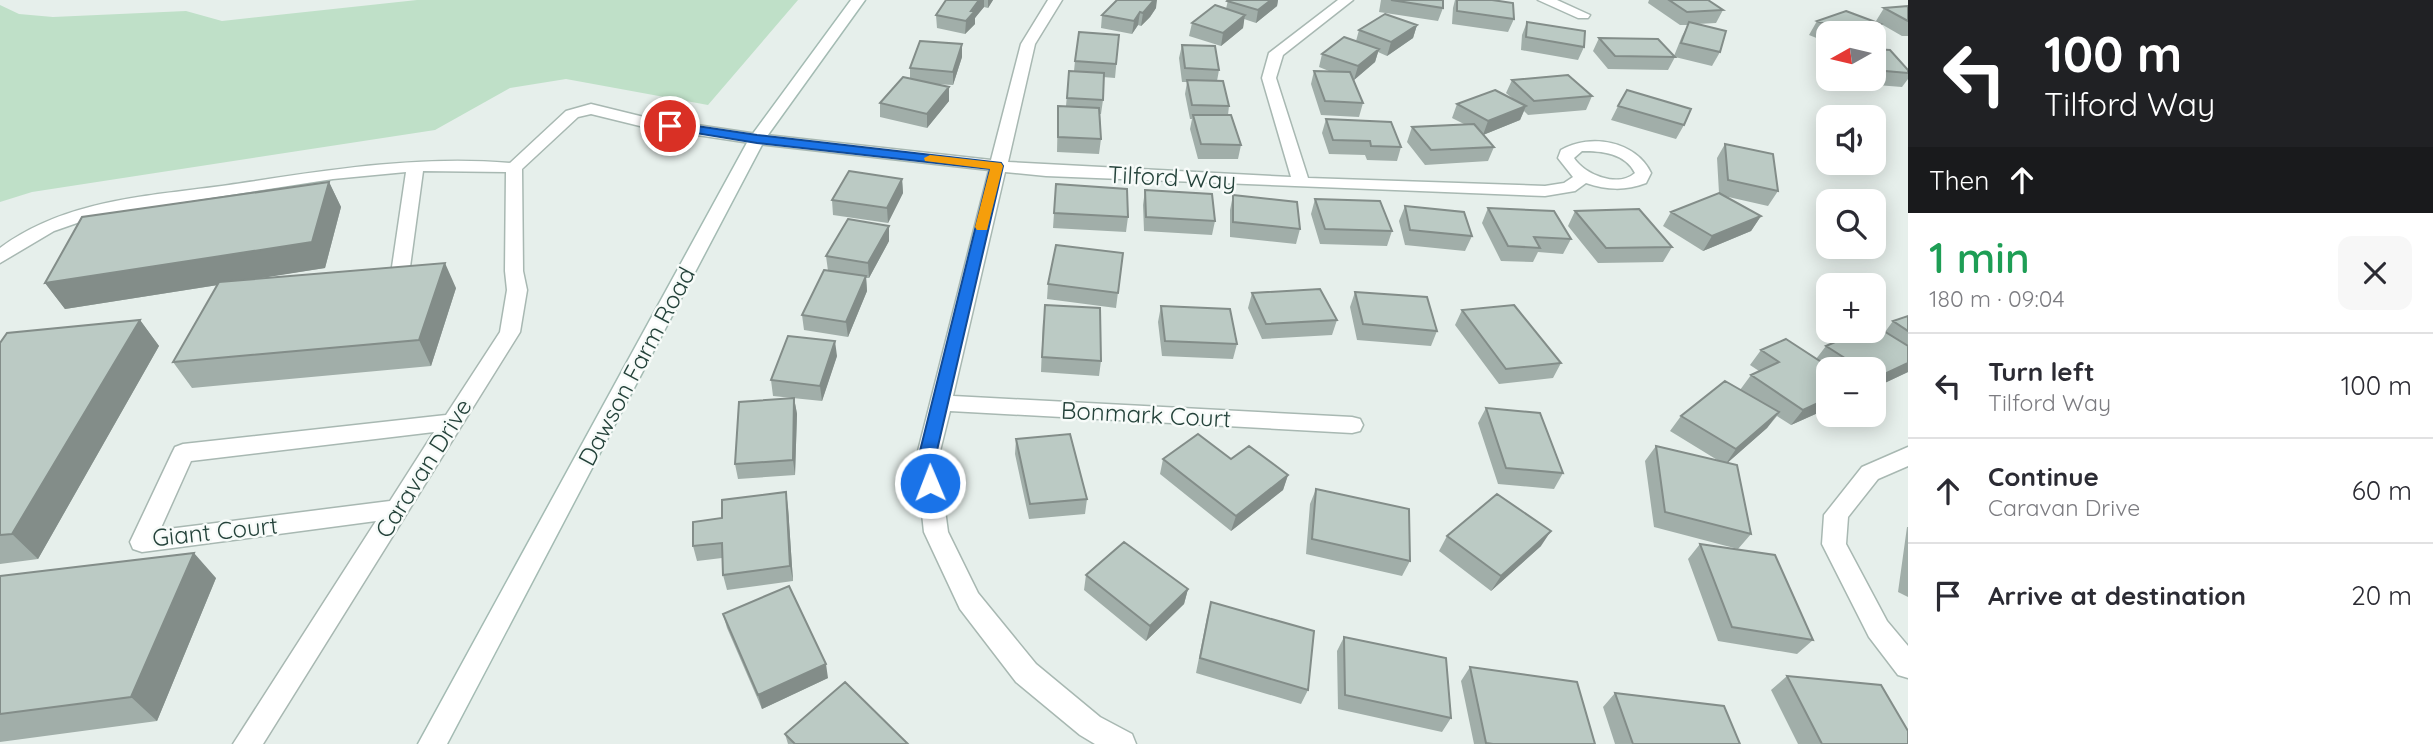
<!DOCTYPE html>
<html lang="en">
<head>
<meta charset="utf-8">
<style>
  body { margin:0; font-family:Quicksand,sans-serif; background:#f7f7f7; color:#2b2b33; height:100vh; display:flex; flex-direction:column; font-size:26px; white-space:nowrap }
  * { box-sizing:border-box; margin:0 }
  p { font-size:23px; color:#7c7c81 }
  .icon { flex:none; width:38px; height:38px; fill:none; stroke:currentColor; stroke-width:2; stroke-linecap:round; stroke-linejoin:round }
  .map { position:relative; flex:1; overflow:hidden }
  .side { display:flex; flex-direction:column; background:#fff; width:525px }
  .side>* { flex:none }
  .guide { background:#202124; color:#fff; overflow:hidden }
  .needle { width:46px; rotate:262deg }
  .tools { position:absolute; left:1816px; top:21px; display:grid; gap:14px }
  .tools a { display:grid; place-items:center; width:70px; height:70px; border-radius:14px; background:#fff; box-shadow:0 4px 18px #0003; font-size:35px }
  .pin { position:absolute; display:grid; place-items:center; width:60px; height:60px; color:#fff; margin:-30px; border:4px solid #fff; border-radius:50%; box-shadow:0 2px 7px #0007 }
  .me { position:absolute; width:77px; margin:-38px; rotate:359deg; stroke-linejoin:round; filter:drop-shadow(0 0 5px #0008) }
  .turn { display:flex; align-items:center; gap:24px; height:147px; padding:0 21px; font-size:32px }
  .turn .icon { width:91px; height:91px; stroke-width:2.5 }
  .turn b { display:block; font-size:49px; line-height:60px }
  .then { display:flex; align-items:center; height:66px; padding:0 21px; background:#0003; gap:14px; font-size:26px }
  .round { display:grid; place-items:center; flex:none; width:74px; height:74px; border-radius:14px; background:#f7f7f7 }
  .summary { display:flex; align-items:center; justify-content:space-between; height:119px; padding:0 21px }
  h1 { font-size:42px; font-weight:600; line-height:52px; color:#1e9e55 }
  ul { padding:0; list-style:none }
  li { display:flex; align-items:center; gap:21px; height:105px; padding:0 21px; border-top:2px solid #e1e1e2 }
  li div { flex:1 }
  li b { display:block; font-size:26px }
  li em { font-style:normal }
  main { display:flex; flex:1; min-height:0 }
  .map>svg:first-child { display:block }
  .green { fill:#bfe0c8 }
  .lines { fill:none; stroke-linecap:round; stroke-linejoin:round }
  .street-casing { stroke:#a8b8b2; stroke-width:3 }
  .secondary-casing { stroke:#a4bbb3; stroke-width:3 }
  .street { fill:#fff; fill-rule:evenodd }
  .secondary { fill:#fff; fill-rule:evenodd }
  .wall { fill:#a1aea9 }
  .shaded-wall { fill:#838d89 }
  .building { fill:#bbcac4; stroke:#838d89; stroke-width:2 }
  .route { fill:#1a73e8; stroke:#114b97; stroke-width:2 }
  .slow { fill:#f59e0b }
  .labels { text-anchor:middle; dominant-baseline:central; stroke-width:5; stroke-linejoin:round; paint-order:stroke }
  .street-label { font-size:24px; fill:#24423a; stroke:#f7fbf9 }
</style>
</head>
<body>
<main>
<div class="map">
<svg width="1908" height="744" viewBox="0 0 1908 744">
  <rect width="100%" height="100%" fill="#e6efeb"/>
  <!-- green -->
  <path class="green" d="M417,0H798L708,105L566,79L510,88L435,130L32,192L0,202V5L19,14L53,17L186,11L222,21Z"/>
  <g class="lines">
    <!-- street casing -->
    <g class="street-casing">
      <path id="street" d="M1048,0H1062L1035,44L1008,162L1291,177L1262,78L1269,53L1338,0H1353L1283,55L1276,78L1308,178L1545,186L1564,183L1573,177L1558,158L1561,150C1590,133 1636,141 1651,173L1646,183C1625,191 1607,190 1586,183L1575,191L1545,196L1046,176L1005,172L953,396L1352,417L1360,419L1363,425L1360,431L1352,433L950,411L938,459L948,532L978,593L1036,664L1100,717L1132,734L1136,744H1095L1080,735L1016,682L960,609L924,532L916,459L989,170L757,144L644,127L591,114L578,117L522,169L523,271L527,290L520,332L263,744H233L376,521L142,552L133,549L130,542L172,453L175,447L183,444L446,415L500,332L507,290L505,271L506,172L423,171L410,267L401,273L392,267L406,172L333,179L100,215L54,231L0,263V248C66,199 150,196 229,185C322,171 415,155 510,163L566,111L591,104L644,117L757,134L991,160L1021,44ZM1582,151C1602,151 1625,153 1635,173C1618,188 1585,175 1574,158ZM434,432L390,501L160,530L191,461Z
        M1538,0H1557L1590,15L1588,18H1578Z
        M1908,447V466L1878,479L1848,517L1846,544L1887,621L1908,646V678L1898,675L1869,637L1822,544L1824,515L1862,467Z"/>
    </g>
    <!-- secondary casing -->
    <g class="secondary-casing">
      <path id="secondary" d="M851,0H865L765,139L447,744H418L749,139Z"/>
    </g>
    <!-- street -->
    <use href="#street" class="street"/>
    <!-- secondary -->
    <use href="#secondary" class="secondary"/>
  </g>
  <!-- wall -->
  <path class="wall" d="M946,0H993L988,8L984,7L977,15L975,18V24L965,34L937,28L936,15Z
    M1228,0H1278L1277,6L1256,23L1244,19L1243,28L1221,46L1189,36L1192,23L1226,9Z
    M1381,0H1443V8L1438,21L1379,12Z
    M1455,0H1492L1514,19L1508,32L1452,24L1453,8Z
    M1649,0H1708L1723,10L1716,23L1697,24L1720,52L1712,66L1675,57L1668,70L1608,69L1593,51L1599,38L1674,56L1682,36L1688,25H1680L1648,3Z
    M1908,6V36H1902L1876,21L1884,8Z
    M1156,8L1150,17L1141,26L1138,25L1132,34L1101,28L1102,15Z
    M1817,21L1874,33H1829V43L1809,35Z
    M1527,22L1584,47L1578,60L1521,50L1522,35Z
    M1417,25L1413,38L1387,56L1378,52L1375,62L1354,80L1363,103L1359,117L1321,115L1311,84L1314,71H1329L1319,67L1322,54L1356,41L1359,30Z
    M1119,35L1115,78L1103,77V100L1101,114H1100L1101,139L1099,154L1057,152L1058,106H1066L1069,71H1074L1075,61Z
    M962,44V57L953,85L934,84L949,87V101L927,128L880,117V103L910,79V68Z
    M1182,45L1219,70L1217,81L1229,106L1228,115L1241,145L1238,159H1198L1190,129L1192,119H1190L1185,94L1187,82H1182L1179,58Z
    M1874,49L1908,70V79L1902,87L1864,84L1859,79H1874Z
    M1512,80L1592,96L1586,110L1528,115L1524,111L1520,120L1483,135L1494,147L1488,161L1425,165L1407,142L1412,127L1464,124L1452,118L1457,104L1512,98L1506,93Z
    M1618,106L1684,125L1676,139L1611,120Z
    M1326,119L1401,147L1397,161L1367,160L1365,155L1329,154L1322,133Z
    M1725,144L1778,191L1768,206L1724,196L1761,216L1751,231L1703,251L1663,226L1671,212L1719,193L1717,158Z
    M902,179L903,193L888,223L833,215L832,200Z
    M329,182L341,207L325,268L253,279L456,288L431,366L192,388L173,362L218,285L65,309L45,283Z
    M1056,184L1128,217L1126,232L1053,228Z
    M1145,190L1215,221L1212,235L1144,231L1143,205Z
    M1233,195L1300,229L1296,244L1230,237V210Z
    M1315,199L1392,231L1387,246L1320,244L1311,214Z
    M1405,206L1472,236L1465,251L1405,245L1399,221Z
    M1488,208L1571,239L1563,254L1538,252L1533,262L1501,261L1482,223Z
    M1575,211L1672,247L1663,262L1598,263L1568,226Z
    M889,241L869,278H866L867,291L848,337L804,330L802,315L828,271L826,256Z
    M1123,253L1116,308L1047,299L1048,284Z
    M1355,292L1437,331L1431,346L1357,340L1350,307Z
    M1252,293L1337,320L1332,335L1262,339L1248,308Z
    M1161,306L1237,344L1233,359L1162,356L1158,322Z
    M1462,310L1561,363L1553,378L1499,384L1455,325Z
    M1908,316V372L1874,388V369H1829V408L1791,425L1777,416L1767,428L1727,463L1751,534L1738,549L1654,527L1645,461L1656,446L1719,461L1670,431L1681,416L1740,390L1751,375L1759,371L1750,365L1761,350L1816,359L1826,346L1885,332L1893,321Z
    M140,320L159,346L38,559L0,564V343Z
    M1043,320L1101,361L1099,376L1041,372Z
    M837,356L822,401L773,396L771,380Z
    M794,398L797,414L795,475L738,479L735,464Z
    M1486,408L1563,473L1554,489L1498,484L1478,423Z
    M1016,439L1087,499L1085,514L1029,519L1015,454Z
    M1163,459H1231L1288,475L1283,490L1231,531L1160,474Z
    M1316,489L1410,561L1402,576L1306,554L1310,504Z
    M788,507L793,581L727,590L723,575L722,558L697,561L693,546L722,518Z
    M1907,527H1908V597L1898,592Z
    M1447,536L1541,546L1491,591L1439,551Z
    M1700,544L1813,640L1797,654L1718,641L1688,559Z
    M1086,575L1188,589L1184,604L1146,641L1084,590Z
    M0,576L216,578L157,721L0,742Z
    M1211,602L1308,690L1301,704L1196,673L1207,617Z
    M723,614L828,678L762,709L727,628Z
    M1344,637L1451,718L1442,732L1338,709L1337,651Z
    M1470,667L1595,744H1474L1461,681Z
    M1787,676L1908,744H1798L1771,690Z
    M1615,693L1740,744H1615L1603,707Z
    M785,734L908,744H788Z"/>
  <!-- shaded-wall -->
  <path class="shaded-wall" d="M979,0H984V7L975,18V24L965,34L966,21Z
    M988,0H993L988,8Z
    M1153,0H1157L1156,8L1150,17L1141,26L1143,13Z
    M1271,0H1278L1277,6L1256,23L1258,10Z
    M1140,12L1138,25L1132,34L1134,21Z
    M1245,15L1243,28L1221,46L1223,33Z
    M1881,24L1874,35V33H1858Z
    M1417,25L1413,38L1387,56L1391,42Z
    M962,44V57L953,85V72Z
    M1379,49L1375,62L1354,80L1358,66Z
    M949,87V101L927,128V114Z
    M1526,106L1520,120L1483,135L1488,121Z
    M902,179L903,193L888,223L887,208Z
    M329,182L341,207L325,268L65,309L45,283Z
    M1761,216L1751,231L1703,251L1712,236Z
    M889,226V241L869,278L868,263Z
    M445,263L456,288L431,366L419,340Z
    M866,276L867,291L848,337L846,322Z
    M140,320L159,346L38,559L12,534Z
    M835,341L837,356L822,401L820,386Z
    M1908,363V372L1874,388V380L1876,378Z
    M794,398L797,414L795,475L793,460Z
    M1829,398V408L1791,425L1803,410Z
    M1779,412L1767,428L1725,465L1736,449Z
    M1288,475L1283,490L1231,531L1236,516Z
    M786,492L788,507L793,581L790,566Z
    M1551,531L1541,546L1491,591L1501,576Z
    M194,553L216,578L157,721L131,697Z
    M1188,589L1184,604L1146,641L1150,626Z
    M826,664L828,678L762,709L758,695Z"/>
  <!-- building -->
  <path class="building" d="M946,0H979L971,11H975L966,21L936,15Z
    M1117,0H1154L1143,13L1140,12L1134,21L1102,15Z
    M1228,0H1271L1258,10L1227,1Z
    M1391,0H1443V8Z
    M1457,0H1492L1513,3L1514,19L1457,11Z
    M1669,0H1708L1723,10L1687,12Z
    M1215,5L1245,15L1223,33L1192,23Z
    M1908,6V21L1884,8Z
    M1846,11L1881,24L1858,33H1847L1817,21Z
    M1385,14L1417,25L1391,42L1359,30Z
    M1527,22L1585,31L1584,47L1526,37Z
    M1689,22L1726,31L1720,52L1681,43Z
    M1079,32L1119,35L1116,64L1075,61Z
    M1344,37L1379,49L1358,66L1322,54Z
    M1599,38L1658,39L1675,57L1615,56Z
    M920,41L962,44L953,72L910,68Z
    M1182,45L1215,46L1219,70L1185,68Z
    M1874,49L1890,50L1908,70V73L1874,70Z
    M1069,71L1104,73L1103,100L1067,98Z
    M1314,71L1350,72L1363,103L1325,101Z
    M1568,75L1592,96L1534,101L1512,80Z
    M903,77L949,87L927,114L880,103Z
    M1187,80L1223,81L1229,106L1192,105Z
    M1495,90L1526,106L1488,121L1457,104Z
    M1627,90L1691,109L1684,125L1618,106Z
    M1058,106L1099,108L1101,139L1058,137Z
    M1193,115H1231L1241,145L1201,144Z
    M1326,119L1391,122L1401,147L1371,146L1370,141L1333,140Z
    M1474,124L1494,147L1431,150L1412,127Z
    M1725,144L1773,154L1778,191L1728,180Z
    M849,171L902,179L887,208L832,200Z
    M329,182L312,242L45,283L82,217Z
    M1056,184L1127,189L1128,217L1054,213Z
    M1145,190L1212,194L1215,221L1146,217Z
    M1719,193L1761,216L1712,236L1671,212Z
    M1233,195L1297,202L1300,229L1233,222Z
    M1315,199L1380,201L1392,231L1325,229Z
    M1405,206L1464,212L1472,236L1410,230Z
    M1488,208L1554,211L1571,239L1534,237L1540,248L1508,246Z
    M1639,209L1672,247L1606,248L1575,211Z
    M848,219L889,226L868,263L826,256Z
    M1056,245L1123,253L1118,293L1048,284Z
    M445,263L419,340L173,362L219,282Z
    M824,270L866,276L846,322L802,315Z
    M1320,289L1337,320L1266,324L1252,293Z
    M1355,292L1427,297L1437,331L1363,324Z
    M1045,305L1100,308L1101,361L1042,357Z
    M1514,305L1561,363L1506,369L1462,310Z
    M1161,306L1230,309L1237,344L1165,341Z
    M1908,316V331L1893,321Z
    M140,320L12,534L0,535V343L7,333Z
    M1874,325L1908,346V363L1876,378L1874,377V369H1862L1826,346L1860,331H1874Z
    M788,336L835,341L820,386L771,380Z
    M1786,339L1832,369H1829V398L1803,410L1751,375L1779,362L1761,350Z
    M1725,381L1779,412L1736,449L1681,416Z
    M794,398L793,460L735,464L739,402Z
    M1486,408L1540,413L1563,473L1506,468Z
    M1070,434L1087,499L1030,504L1016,439Z
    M1198,434L1231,459L1249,446L1288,475L1236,516L1163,459Z
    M1656,446L1737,465L1751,534L1665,512Z
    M1316,489L1409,509L1410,561L1312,539Z
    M786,492L790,566L723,575L722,543L693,546V522L722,518V500Z
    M1497,494L1551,531L1501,576L1447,536Z
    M1124,542L1188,589L1150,626L1086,575Z
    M1700,544L1775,555L1813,640L1732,627Z
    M194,553L131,697L0,714V576Z
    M789,586L826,664L758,695L723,614Z
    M1211,602L1314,631L1308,690L1200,658Z
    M1344,637L1446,658L1451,718L1345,695Z
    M1470,667L1577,682L1595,744H1493L1486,743Z
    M1787,676L1881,685L1908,731V744H1822Z
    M845,682L908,744H795L785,734Z
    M1615,693L1724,706L1740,744H1633Z"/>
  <!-- route -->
  <path class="route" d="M670,122L757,135L1001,163L1003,166L935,459L939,483L936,488H924L918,459L990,169L757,143L665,128V123Z"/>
  <!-- slow -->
  <path class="slow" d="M930,155L1001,163L1003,166L987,230H977L975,227L990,169L925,161L924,158Z"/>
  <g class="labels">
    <!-- street labels -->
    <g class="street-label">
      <text transform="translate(1172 177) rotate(3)">Tilford Way</text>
      <text transform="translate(636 366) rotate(-62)">Dawson Farm Road</text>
      <text transform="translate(1146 414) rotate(3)">Bonmark Court</text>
      <text transform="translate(423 468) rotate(-58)">Caravan Drive</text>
      <text transform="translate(215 531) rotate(-6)">Giant Court</text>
    </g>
  </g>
</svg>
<div class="tools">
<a><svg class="needle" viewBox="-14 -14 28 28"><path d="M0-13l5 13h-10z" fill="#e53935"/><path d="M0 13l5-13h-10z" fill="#7c7c81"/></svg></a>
<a><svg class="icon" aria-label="sound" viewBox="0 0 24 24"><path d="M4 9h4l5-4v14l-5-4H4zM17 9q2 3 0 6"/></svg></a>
<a><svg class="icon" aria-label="search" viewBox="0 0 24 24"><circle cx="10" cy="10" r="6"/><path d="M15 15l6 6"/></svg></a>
<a>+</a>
<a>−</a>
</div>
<div class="pin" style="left:670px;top:126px;background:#d93025"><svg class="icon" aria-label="arrive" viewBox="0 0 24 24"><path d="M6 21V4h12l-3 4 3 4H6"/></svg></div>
<svg class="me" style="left:930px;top:483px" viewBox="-20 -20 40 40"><circle r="17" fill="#1a73e8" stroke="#fff" stroke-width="3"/><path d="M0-11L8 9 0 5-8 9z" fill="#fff"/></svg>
</div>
<section class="side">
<div class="guide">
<div class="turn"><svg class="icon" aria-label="left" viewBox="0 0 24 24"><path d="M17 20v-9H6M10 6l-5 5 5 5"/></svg><div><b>100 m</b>Tilford Way</div></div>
<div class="then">Then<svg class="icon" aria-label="ahead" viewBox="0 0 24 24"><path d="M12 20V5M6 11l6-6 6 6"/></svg></div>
</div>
<div class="summary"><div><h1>1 min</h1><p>180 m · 09:04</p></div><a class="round"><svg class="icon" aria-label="close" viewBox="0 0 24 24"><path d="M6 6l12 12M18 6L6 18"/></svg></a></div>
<ul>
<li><svg class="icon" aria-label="left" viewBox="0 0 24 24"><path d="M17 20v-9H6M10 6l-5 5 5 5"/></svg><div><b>Turn left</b><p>Tilford Way</p></div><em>100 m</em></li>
<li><svg class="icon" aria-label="ahead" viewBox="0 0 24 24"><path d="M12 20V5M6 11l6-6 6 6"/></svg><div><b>Continue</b><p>Caravan Drive</p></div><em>60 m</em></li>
<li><svg class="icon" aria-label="arrive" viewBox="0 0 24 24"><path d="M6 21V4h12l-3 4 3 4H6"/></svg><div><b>Arrive at destination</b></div><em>20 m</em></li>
</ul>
</section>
</main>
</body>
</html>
